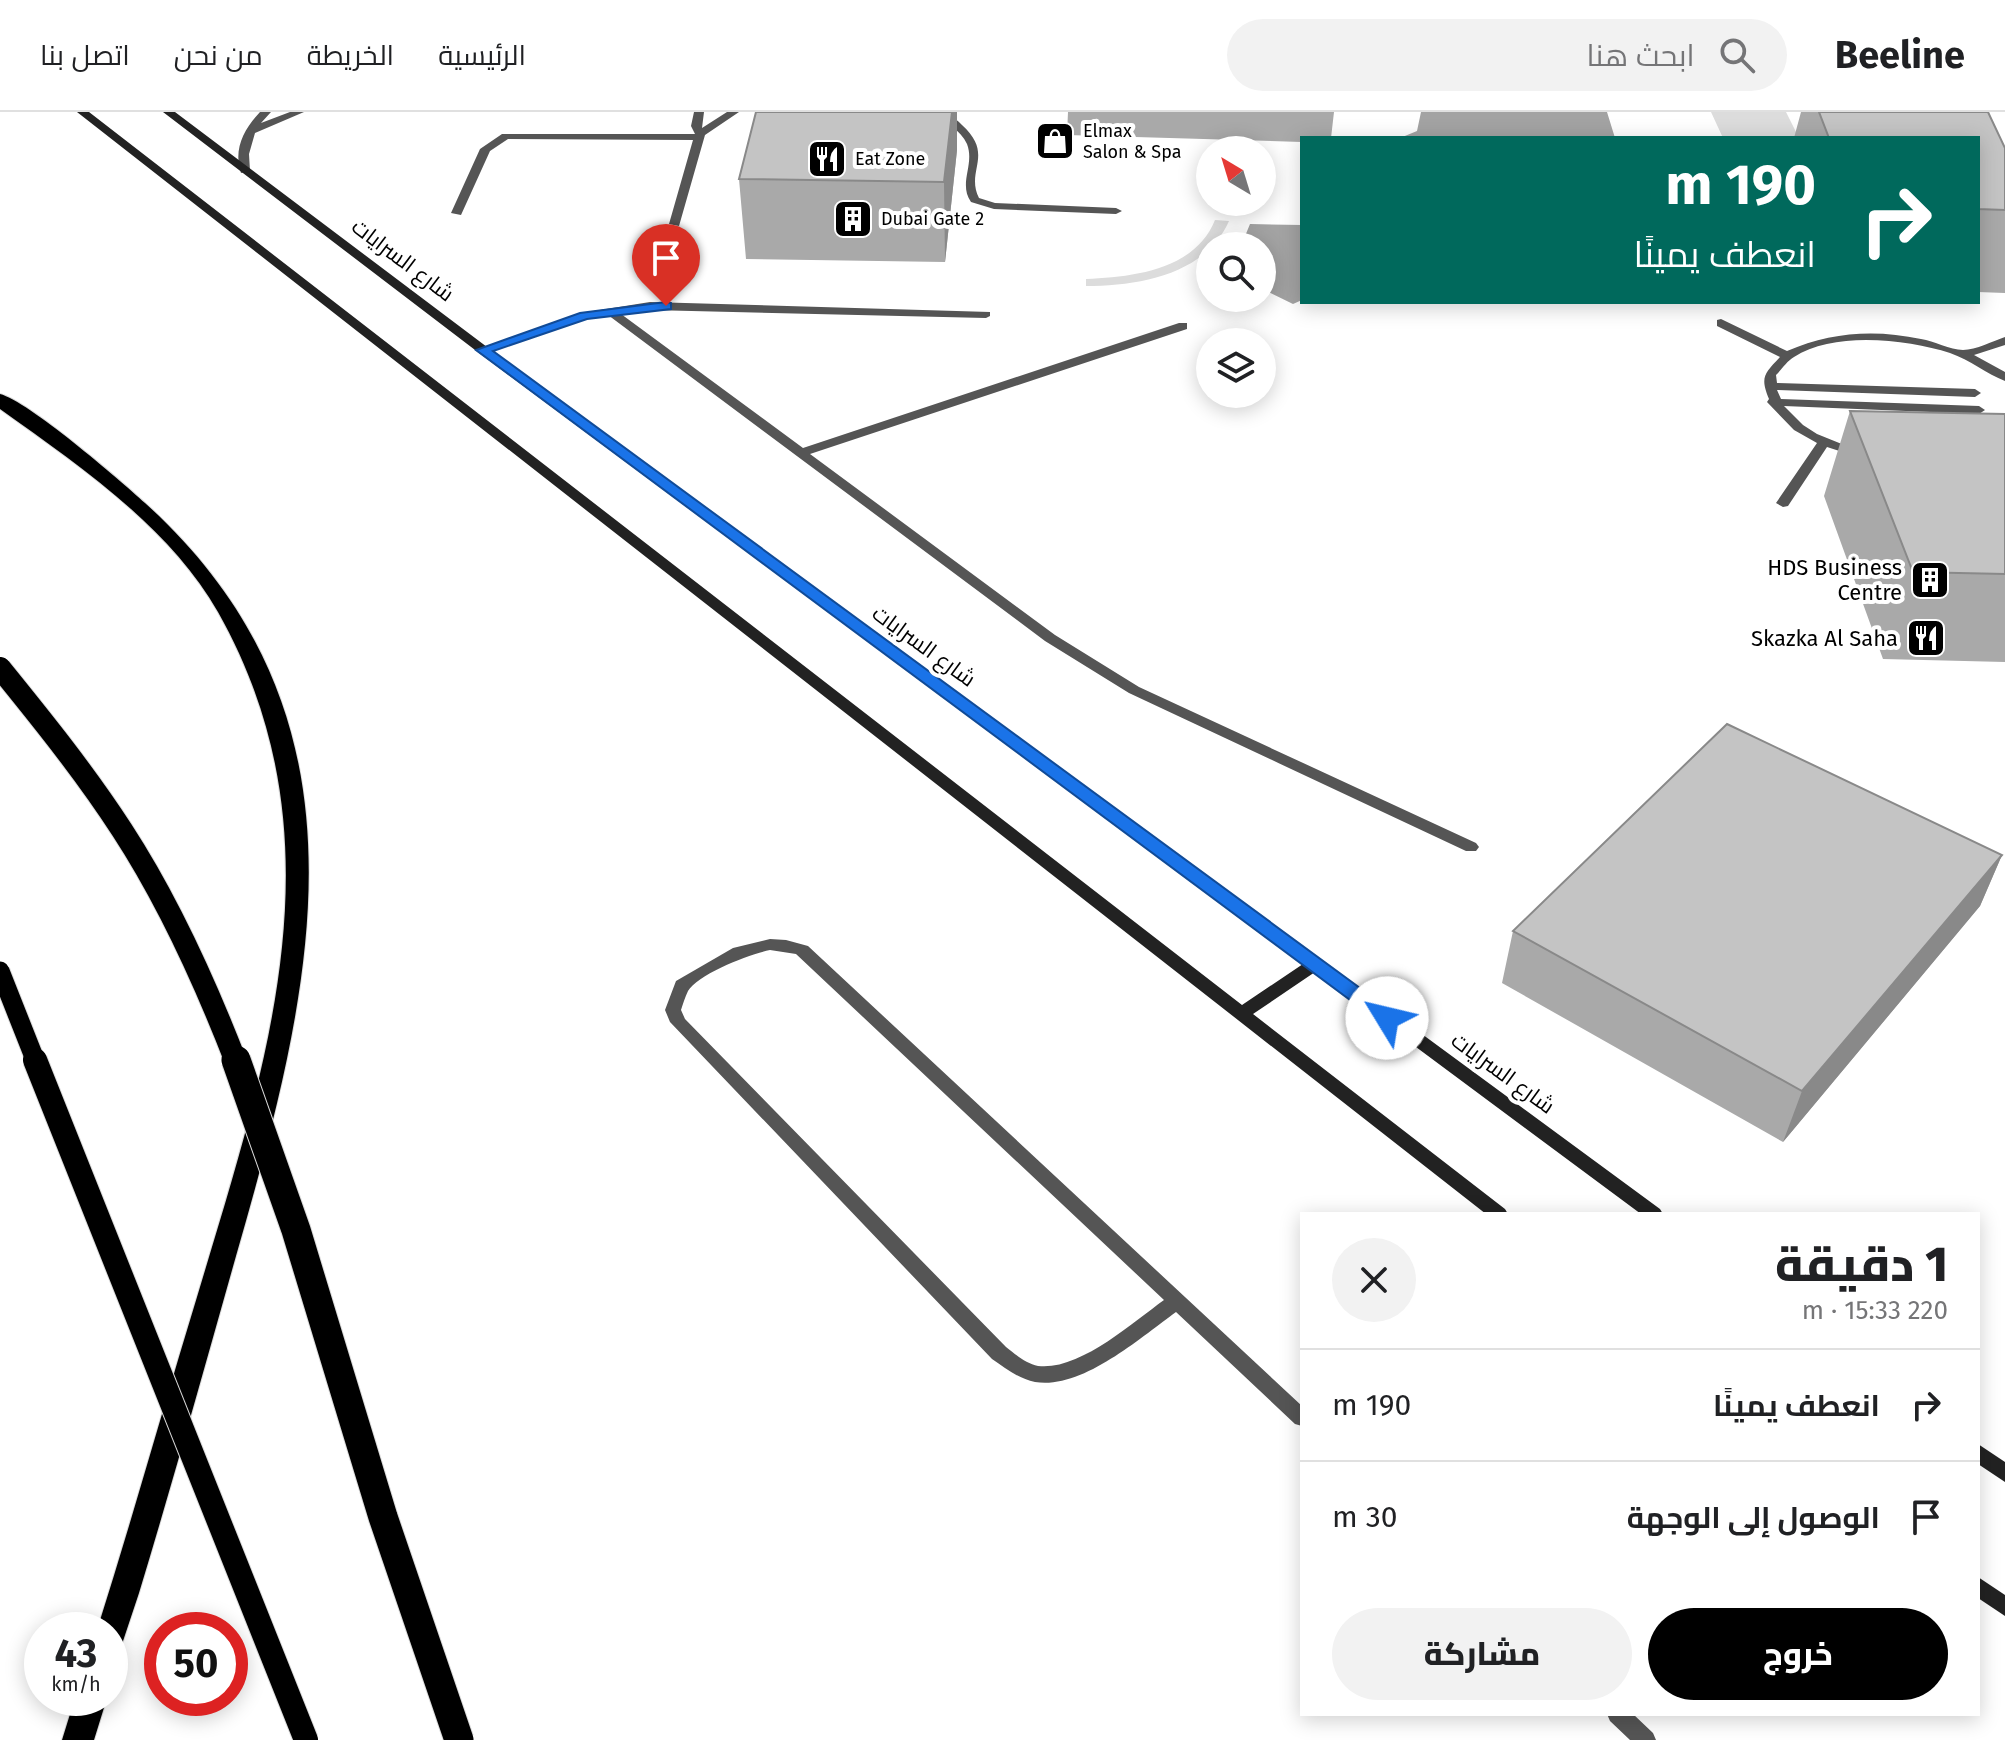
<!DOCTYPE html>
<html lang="ar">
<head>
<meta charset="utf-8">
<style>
  body { margin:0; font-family:"Fira Sans",Cairo,sans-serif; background:#f2f2f2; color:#202124; direction:rtl; height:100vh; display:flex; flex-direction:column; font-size:30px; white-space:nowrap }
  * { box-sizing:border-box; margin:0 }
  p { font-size:26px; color:#757577 }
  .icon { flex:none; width:44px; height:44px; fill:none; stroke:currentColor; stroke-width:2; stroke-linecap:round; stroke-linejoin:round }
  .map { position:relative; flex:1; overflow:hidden; direction:ltr }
  .sheet { position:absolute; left:1300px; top:1100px; width:680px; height:504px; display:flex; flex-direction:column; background:#fff; border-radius:0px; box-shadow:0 4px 20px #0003; direction:rtl }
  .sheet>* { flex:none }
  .guide { position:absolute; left:1300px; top:24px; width:680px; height:168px; border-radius:0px; box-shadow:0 4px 20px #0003; direction:rtl; background:#00695c; color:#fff; overflow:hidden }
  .needle { width:52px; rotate:322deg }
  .fabs { position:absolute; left:1196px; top:24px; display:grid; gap:16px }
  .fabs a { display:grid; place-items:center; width:80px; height:80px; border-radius:50%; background:#fff; box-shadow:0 4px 20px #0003; font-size:40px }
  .speed { position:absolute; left:24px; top:1500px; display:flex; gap:16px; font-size:40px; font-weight:700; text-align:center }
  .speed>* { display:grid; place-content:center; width:104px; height:104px; border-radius:50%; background:#fff; box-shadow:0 4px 20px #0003; line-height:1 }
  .speed small { font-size:20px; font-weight:400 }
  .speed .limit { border:12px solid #d22; background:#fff; color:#111 }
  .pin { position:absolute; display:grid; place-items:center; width:68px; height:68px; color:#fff; margin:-82px -34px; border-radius:50% 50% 50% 0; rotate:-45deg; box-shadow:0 0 8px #0007 }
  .pin .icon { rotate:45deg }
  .me { position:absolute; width:88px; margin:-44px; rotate:306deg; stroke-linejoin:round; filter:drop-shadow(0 0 6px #0008) }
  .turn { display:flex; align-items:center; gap:28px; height:168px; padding:0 32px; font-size:36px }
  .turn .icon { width:104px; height:104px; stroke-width:2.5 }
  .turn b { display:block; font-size:56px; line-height:68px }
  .round { display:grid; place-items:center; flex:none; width:84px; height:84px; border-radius:42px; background:#f2f2f2 }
  .headline { display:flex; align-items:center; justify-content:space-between; height:136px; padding:0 32px }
  h1 { font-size:48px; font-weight:800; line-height:60px }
  .cta { display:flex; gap:16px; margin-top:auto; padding:16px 32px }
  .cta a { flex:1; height:92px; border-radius:48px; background:#000; color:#fff; font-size:32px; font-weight:800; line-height:92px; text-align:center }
  .cta a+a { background:#f2f2f2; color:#202124 }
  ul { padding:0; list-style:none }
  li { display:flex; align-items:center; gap:24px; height:112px; padding:0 32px; border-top:2px solid #e0e0e0 }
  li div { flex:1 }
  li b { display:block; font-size:30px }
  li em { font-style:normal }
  header { display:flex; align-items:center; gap:48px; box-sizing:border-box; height:112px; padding:0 40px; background:#fff; border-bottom:2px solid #e0e0e0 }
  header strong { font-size:38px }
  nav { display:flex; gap:44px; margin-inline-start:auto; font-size:28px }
  .search { width:560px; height:72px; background:#f2f2f2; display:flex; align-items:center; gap:20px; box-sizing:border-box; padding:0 28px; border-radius:44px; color:#757577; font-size:30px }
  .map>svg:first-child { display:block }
  .green { fill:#dcdcdc }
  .water { fill:#a3a3a3 }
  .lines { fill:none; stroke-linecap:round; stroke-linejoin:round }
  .motorway-casing { stroke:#dbdbdb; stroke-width:2 }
  .service { fill:#555; fill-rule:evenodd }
  .secondary { fill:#222; fill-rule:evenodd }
  .motorway { fill:#000; fill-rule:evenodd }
  .primary-bridge-far1-casing { stroke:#dbdbdb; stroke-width:21; stroke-linecap:butt }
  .primary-bridge-casing { stroke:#dbdbdb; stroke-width:26; stroke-linecap:butt }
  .motorway-bridge-far1-casing { stroke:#dbdbdb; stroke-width:24; stroke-linecap:butt }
  .motorway-bridge-casing { stroke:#dbdbdb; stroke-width:31; stroke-linecap:butt }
  .primary-bridge-far1 { stroke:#000; stroke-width:19 }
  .primary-bridge { stroke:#000; stroke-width:24 }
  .motorway-bridge-far1 { stroke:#000; stroke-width:22 }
  .motorway-bridge { stroke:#000; stroke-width:29 }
  .wall { fill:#a9a9a9 }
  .shaded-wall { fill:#898989 }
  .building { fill:#c4c4c4; stroke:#898989; stroke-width:2 }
  .route { fill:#1a73e8; stroke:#114b97; stroke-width:2 }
  .labels { text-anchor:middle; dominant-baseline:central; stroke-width:8; stroke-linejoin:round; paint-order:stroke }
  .far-poi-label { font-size:18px; fill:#000; stroke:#fff; text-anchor:start }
  .street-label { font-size:22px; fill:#000; stroke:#fff }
  .poi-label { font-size:22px; fill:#000; stroke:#fff; text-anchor:end }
</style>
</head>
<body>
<header>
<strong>Beeline</strong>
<div class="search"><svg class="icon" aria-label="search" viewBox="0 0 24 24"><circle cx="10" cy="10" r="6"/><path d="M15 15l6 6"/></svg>ابحث هنا</div>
<nav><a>الرئيسية</a><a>الخريطة</a><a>من نحن</a><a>اتصل بنا</a></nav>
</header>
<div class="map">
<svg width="2005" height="1628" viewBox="0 0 2005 1628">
  <rect width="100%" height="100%" fill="#fff"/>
  <!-- green -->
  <path class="green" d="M1711,0H1786L1799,26H1723Z
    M1215,108L1229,109C1206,162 1140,174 1086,174V167C1133,165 1195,158 1215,108Z"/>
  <!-- water -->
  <path class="water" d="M1421,0H1607L1615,26H1400L1417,19Z
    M1250,112L1302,113V188L1293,192L1262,177V134H1241Z"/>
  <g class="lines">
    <!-- motorway casing -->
    <g class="motorway-casing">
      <path id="motorway" d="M0,282C28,289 120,368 145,391C383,606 313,875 236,1144C204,1257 173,1369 139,1481L121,1535L110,1539V1518H97C132,1408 163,1296 197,1185C266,954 346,727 218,500C169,414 78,353 0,297Z
        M75,1586H107L94,1628H62Z"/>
    </g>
    <!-- service -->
    <path class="service" d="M260,0H271L261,11L290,0H304L255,21L249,42L250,59L241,61C233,37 244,17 260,0Z
      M694,0H704L702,16L727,0H739L705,23L679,114L669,112L693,28L508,27L490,39L461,103L451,101L480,37L502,22H695L691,14Z
      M934,0C947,0 953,4 962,13C995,43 965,58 979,86L995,91L1116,96L1122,99L1116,102L994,97L971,90C958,71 975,53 967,32C961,18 944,10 934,0Z
      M650,190L990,200V204L986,206L650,198L621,202L803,336L1179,211H1187V217L810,342L1055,523L1139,575L1476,731L1479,735L1476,739H1466L1129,581L1045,529L608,203L587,206L487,241L483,242L477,238L581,201Z
      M1721,207L1787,239C1830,220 1875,217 1921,227C1934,229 1950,238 1963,238C1976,238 1993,229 2005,225V233L1974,243L2005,260V269C1987,262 1970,248 1950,241C1907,227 1833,219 1794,245C1787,249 1782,257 1776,263L1777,271L1975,277L1981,281L1975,285L1777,278L1781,287L1979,294L1985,298L1979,302L1784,294L1803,313L1817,322L1864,341L1858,345L1827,335L1788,394L1783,395L1776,391L1817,331L1794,318L1767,290L1769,287C1760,265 1764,262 1780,245L1717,214V208Z
      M770,827L786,828L808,834L1302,1294V1314L1295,1312L1176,1200C1141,1225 1082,1278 1035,1270C1019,1267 1005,1256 992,1247L670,910L665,898L676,869L733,836ZM770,838L796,842L1164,1188C1132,1211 1079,1259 1038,1254C1026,1252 1015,1242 1006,1235L685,907L681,898C683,892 685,885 688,879C698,862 750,842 770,838Z
      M1607,1602H1633L1653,1621L1656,1628H1630L1610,1609Z"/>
    <!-- secondary -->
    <path class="secondary" d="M77,0H89L1242,893L1303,852L479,241L163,0H175L487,235L1660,1097L1663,1102H1641L1315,860L1253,902L1505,1097L1508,1102H1486Z
      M1978,1332L2005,1350V1370L1978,1352Z
      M1978,1465L2005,1483V1504L1978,1486Z"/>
    <!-- motorway -->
    <use href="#motorway" class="motorway"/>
    <!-- primary-bridge-far1 casing -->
    <g class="primary-bridge-far1-casing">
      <path id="primary-bridge-far1" d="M0,859L36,950"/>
    </g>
    <!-- primary-bridge casing -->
    <g class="primary-bridge-casing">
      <path id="primary-bridge" d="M35,948L306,1628"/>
    </g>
    <!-- motorway-bridge-far1 casing -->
    <g class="motorway-bridge-far1-casing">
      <path id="motorway-bridge-far1" d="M0,556C43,609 85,661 122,718C169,790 205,870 236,950"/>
    </g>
    <!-- motorway-bridge casing -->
    <g class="motorway-bridge-casing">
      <path id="motorway-bridge" d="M236,948L296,1118L383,1405L459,1628"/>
    </g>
    <!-- primary-bridge-far1 -->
    <use href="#primary-bridge-far1" class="primary-bridge-far1"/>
    <!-- primary-bridge -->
    <use href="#primary-bridge" class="primary-bridge"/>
    <!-- motorway-bridge-far1 -->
    <use href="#motorway-bridge-far1" class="motorway-bridge-far1"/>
    <!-- motorway-bridge -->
    <use href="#motorway-bridge" class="motorway-bridge"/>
  </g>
  <!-- wall -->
  <path class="wall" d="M1068,0H1334L1331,26H1302V30L1067,23Z
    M1801,0H1819L1829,26H1794Z
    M1978,26L2005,36V181L1978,180Z
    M957,38L945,150L746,147L739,67Z
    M1850,299L2005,302V550L1883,547L1824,384Z
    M2002,743L1980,794L1783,1030L1502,871L1513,819Z"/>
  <!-- shaded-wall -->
  <path class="shaded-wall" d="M952,0H957V38L945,150L944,70Z
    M2002,743L1980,794L1783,1030L1802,979Z"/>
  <!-- building -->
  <path class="building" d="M756,0H952L944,70L739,67Z
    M1819,0H1988L2005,36V98L1978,97V26H1829Z
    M1850,299L2005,302V462L1913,460Z
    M1727,612L2002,743L1802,979L1513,819Z"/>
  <!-- route -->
  <path class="route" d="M666,190L671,191V197L587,207L493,239L1394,901V911H1381L476,238L580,201Z"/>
  <!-- icons -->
  <defs>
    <g id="shop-square" transform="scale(2)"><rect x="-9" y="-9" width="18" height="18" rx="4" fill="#000" stroke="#fff"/><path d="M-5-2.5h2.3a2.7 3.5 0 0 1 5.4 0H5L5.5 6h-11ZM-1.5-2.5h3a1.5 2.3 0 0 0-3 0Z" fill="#fff"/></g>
    <g id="restaurant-square" transform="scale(2)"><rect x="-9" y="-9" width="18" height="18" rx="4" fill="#000" stroke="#fff"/><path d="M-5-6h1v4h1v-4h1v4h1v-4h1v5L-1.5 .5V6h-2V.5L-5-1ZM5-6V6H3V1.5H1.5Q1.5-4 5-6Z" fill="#fff"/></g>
    <g id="building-square" transform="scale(2)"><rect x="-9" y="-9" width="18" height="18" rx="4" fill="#000" stroke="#fff"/><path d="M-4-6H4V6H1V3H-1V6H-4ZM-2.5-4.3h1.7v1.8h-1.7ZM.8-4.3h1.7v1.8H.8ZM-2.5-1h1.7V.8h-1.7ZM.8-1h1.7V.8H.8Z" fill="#fff"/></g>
  </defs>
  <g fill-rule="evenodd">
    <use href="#shop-square" x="1055" y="29"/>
    <use href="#restaurant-square" x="827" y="47"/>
    <use href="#building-square" x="853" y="107"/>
    <use href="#building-square" x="1930" y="468"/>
    <use href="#restaurant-square" x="1926" y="526"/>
  </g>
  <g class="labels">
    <!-- far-poi labels -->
    <g class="far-poi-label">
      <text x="1083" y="19">Elmax<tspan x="1083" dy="21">Salon &amp; Spa</tspan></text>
      <text x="855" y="47">Eat Zone</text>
      <text x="881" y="107">Dubai Gate 2</text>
    </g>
    <!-- street labels -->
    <g class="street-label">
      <text transform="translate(403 148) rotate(37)">شارع السرايات</text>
      <text transform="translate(924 534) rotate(36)">شارع السرايات</text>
      <text transform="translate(1503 961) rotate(36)">شارع السرايات</text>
    </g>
    <!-- poi labels -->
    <g class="poi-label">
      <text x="1902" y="455">HDS Business<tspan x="1902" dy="25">Centre</tspan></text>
      <text x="1898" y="526">Skazka Al Saha</text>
    </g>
  </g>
</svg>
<div class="fabs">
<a><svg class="needle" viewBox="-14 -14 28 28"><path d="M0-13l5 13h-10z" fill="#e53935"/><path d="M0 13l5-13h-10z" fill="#757577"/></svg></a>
<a><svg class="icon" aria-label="search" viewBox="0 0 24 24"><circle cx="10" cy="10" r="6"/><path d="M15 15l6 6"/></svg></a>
<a><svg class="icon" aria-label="layers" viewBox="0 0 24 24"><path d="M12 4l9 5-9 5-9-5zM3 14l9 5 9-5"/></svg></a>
</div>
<div class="speed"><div>43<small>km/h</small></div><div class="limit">50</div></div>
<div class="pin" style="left:666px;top:194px;background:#d93025"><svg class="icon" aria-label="arrive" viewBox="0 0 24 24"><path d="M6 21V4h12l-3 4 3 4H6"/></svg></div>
<svg class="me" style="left:1387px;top:906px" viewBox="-20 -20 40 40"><circle r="19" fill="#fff"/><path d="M0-13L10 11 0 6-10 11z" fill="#1a73e8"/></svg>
<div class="guide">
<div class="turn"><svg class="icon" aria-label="right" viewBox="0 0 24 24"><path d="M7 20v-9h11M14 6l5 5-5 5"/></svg><div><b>190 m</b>انعطف يمينًا</div></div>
</div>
<section class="sheet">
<div class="headline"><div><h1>1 دقيقة</h1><p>220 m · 15:33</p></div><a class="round"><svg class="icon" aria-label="close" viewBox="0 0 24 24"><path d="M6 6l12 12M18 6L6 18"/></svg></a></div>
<ul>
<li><svg class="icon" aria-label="right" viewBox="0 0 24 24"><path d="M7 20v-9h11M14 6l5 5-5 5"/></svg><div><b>انعطف يمينًا</b></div><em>190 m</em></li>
<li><svg class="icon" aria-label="arrive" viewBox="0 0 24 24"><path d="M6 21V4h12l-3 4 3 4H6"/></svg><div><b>الوصول إلى الوجهة</b></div><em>30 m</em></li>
</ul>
<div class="cta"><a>خروج</a><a>مشاركة</a></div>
</section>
</div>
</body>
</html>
